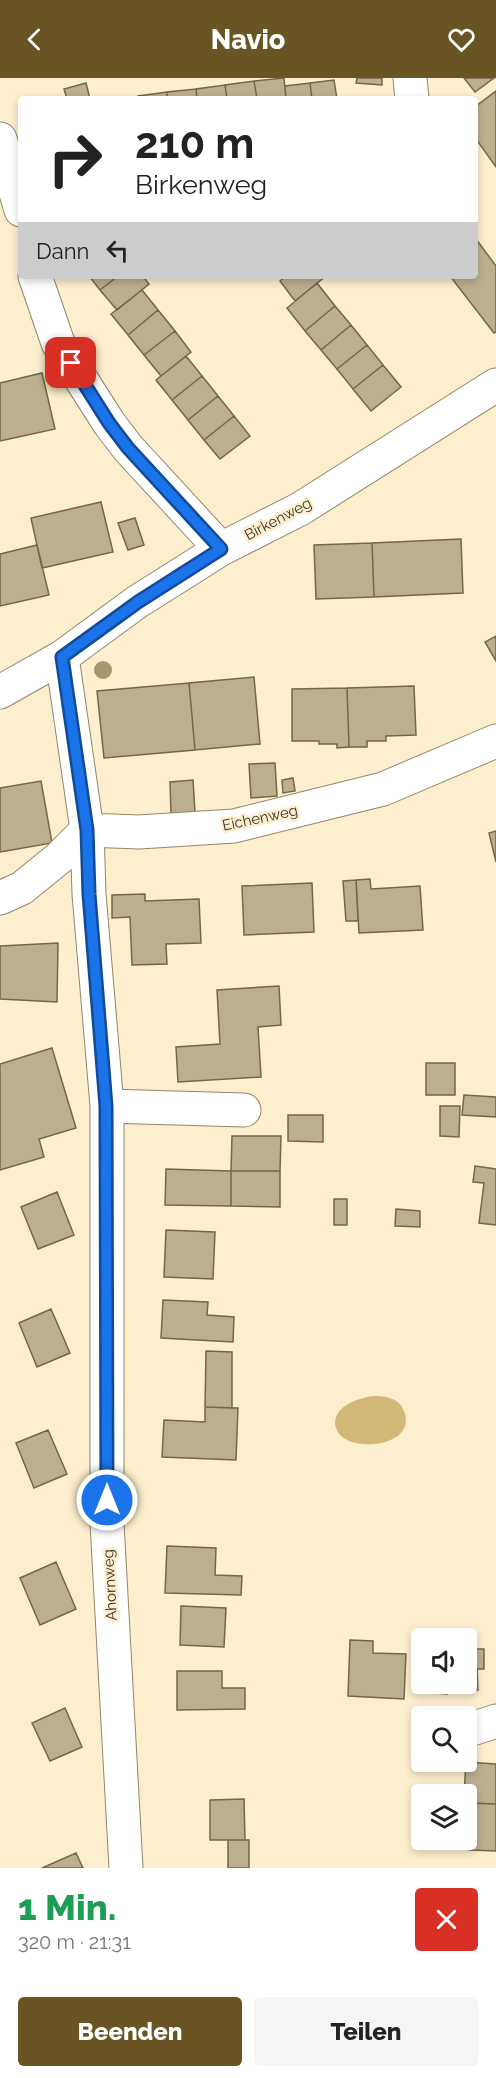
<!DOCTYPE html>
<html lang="de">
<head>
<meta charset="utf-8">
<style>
  body { margin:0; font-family:Raleway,sans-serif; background:#f6f6f6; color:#222; height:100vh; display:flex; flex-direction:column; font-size:22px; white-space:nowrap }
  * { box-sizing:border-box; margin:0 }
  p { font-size:20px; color:#767676 }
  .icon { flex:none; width:33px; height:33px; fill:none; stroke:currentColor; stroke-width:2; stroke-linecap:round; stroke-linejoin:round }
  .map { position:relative; height:1790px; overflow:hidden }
  .sheet { display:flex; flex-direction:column; background:#fff; flex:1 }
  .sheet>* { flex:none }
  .guide { position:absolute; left:18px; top:18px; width:460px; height:183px; border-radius:6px; box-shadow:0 3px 9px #0003; background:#fff; color:#222; overflow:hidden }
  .tools { position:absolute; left:411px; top:1550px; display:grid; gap:12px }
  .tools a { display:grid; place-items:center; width:66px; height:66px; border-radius:6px; background:#fff; box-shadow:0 3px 9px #0003; font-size:30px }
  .pin { position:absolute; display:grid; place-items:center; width:51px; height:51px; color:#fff; margin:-26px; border-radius:12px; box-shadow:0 3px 9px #0006 }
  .me { position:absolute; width:66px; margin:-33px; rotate:0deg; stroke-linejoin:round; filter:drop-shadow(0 0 4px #0008) }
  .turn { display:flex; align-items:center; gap:21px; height:126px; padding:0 18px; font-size:27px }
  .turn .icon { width:78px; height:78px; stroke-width:2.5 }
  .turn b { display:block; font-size:42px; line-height:51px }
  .then { display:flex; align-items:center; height:57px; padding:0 18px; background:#0003; gap:12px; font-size:22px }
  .round { display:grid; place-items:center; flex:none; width:63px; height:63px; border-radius:6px; background:#f6f6f6 }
  .overview { display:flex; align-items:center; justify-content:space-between; height:102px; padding:0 18px }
  h1 { font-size:36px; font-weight:800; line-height:45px; color:#1e9e55 }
  .action { display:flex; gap:12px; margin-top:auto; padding:12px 18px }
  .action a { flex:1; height:69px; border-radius:6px; background:#685523; color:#fff; font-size:24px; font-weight:800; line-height:69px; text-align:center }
  .action a+a { background:#f6f6f6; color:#222 }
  header { display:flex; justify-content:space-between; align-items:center; height:78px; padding:0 18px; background:#685523; color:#fff; font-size:27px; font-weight:800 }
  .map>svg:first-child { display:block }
  .water { fill:#d3b977 }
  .building { fill:#bcaf8e; stroke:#736749; stroke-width:1.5 }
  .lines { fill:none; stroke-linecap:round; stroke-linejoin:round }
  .minor-casing { stroke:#928667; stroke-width:35 }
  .minor { stroke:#fff; stroke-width:33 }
  .tree { fill:#a8976c }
  .route-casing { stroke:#114b97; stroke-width:15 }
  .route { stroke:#1a73e8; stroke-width:10 }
  .labels { text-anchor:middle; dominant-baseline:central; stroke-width:5; stroke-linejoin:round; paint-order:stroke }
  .street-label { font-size:15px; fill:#3c3629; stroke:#fdefcd }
</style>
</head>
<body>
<header><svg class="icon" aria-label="back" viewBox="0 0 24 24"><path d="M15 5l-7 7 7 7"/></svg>Navio<svg class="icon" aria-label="heart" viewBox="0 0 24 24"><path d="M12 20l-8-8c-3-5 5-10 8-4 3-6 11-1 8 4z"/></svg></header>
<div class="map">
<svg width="496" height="1790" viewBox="0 0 496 1790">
  <rect width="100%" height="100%" fill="#fdefcd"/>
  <!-- water -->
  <path class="water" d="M373,1318C386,1318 399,1320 404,1333C419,1370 344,1377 336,1350C330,1329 358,1320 373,1318Z"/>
  <!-- building -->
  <path class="building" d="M284,0L286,21H257L254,3Z
    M357,0H382V7L356,5Z
    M464,0H494L475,14Z
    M334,2L337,21H312L310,5Z
    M254,3L257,21H227L225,7Z
    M86,5L90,21H67L64,11Z
    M310,5L312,21H286L285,8Z
    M225,7L227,21H197L196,11Z
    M196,11L197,21H167V14Z
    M496,13V89L476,61V28Z
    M167,14V21H138V18Z
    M476,161L496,188V254L494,255L450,198H476Z
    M89,198H118L100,212Z
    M118,198H143L149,206L117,232L100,212Z
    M286,198H326L295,223L280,203Z
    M317,205L335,228L305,253L287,230Z
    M142,212L158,232L128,257L111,236Z
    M335,228L351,247L321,272L305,253Z
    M158,232L175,253L144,277L128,257Z
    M351,247L367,267L337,291L321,272Z
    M175,253L191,274L161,298L144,277Z
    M367,267L383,287L353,311L337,291Z
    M186,278L202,298L172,322L156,302Z
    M383,287L401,309L371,333L353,311Z
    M42,295L55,351L0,363V305Z
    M202,298L218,318L188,342L172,322Z
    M218,318L234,338L204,362L188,342Z
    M234,338L250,358L220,381L204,362Z
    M101,424L113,474L42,490L31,440Z
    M135,440L144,467L128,472L118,445Z
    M461,461L463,515L374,519L372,465Z
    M372,465L374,519L316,521L314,467Z
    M37,467L49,517L0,528V476Z
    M496,558V583L485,564Z
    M254,599L260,666L195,672L189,605Z
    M189,605L195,672L104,680L97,613Z
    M414,608L416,657L386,658V663H367V669H349L347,610Z
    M347,610L349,669L337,670V666H319V663H292V611Z
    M275,685L277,718L251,720L249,686Z
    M293,700L295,713L283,715L282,702Z
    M193,702L195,734L171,736L170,704Z
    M41,703L52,765L0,774V710Z
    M496,753V784L489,755Z
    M370,801L371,811L420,808L423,852L359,855L356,802Z
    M356,802L358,843H346L343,803Z
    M312,805L314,854L244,857L242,808Z
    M145,816V823L199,821L201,865L166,866L167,886L132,887L130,839L112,840V817Z
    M58,865L57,924L0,921V868Z
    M279,908L281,947L258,949L261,999L178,1004L176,969L220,966L217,912Z
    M52,970L76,1050L39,1061L44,1079L0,1092V986Z
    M426,985H455V1017H426Z
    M464,1017L496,1019V1039L462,1037Z
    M440,1028H460L459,1059L440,1058Z
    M288,1037H323V1064L288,1063Z
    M232,1058H281L280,1093H231Z
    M475,1088L496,1091V1147L479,1145L484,1105L473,1104Z
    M166,1091L231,1093V1128L165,1127Z
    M231,1093H280V1129L231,1128Z
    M57,1114L74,1157L38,1171L21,1129Z
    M334,1121H347V1147H334Z
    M396,1131L420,1133V1149L395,1148Z
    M166,1152L215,1154L213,1201L164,1199Z
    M163,1222L208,1224L207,1237L234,1239L233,1264L161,1260Z
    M51,1231L70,1275L37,1289L19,1245Z
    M206,1273L232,1274V1330L205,1329Z
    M205,1329L238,1330L236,1382L162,1379L164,1342L205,1344Z
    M48,1352L67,1396L34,1410L16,1365Z
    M167,1468L216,1470L215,1497L242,1498L241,1517L165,1515Z
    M56,1484L76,1531L40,1547L20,1500Z
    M181,1528L226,1530L224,1569L180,1567Z
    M350,1562L373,1563V1575L406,1576L404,1621L348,1618Z
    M466,1571H484V1591H477L478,1612L451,1613V1605H466Z
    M177,1593H222V1610H245V1631L177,1632Z
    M435,1605H447V1616L435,1615Z
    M65,1630L82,1669L50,1683L32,1645Z
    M466,1684L496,1686V1726L466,1725V1716H464Z
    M244,1721L245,1762H210V1722Z
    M473,1725L496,1726V1773L470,1772Z
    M228,1762H249V1790H228Z
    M76,1775L83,1790H42Z"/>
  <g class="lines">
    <!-- minor casing -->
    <g class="minor-casing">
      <path id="minor" d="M410,0L412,21
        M0,61L21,132
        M35,198L58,265L109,345L128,370L221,471
        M62,579L87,752L89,816L107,1028V1445L126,1790
        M0,614L62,579L137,524L221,471L300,431L496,307
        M0,820L22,810L59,780L87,752L139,754L234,748L383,711L496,663
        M107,1028L244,1032
        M466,1653L496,1643"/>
    </g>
    <!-- minor -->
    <use href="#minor" class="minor"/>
  </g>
  <!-- trees -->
  <circle class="tree" cx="103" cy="592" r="9"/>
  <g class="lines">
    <!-- route casing -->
    <g class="route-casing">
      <path id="route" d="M71,285L109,345L128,370L221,471L138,524L62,579L87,752L89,816L106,1028L107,1422"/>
    </g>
    <!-- route -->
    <use href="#route" class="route"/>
  </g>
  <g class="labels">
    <!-- street labels -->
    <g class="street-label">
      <text transform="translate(278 441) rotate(-28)">Birkenweg</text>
      <text transform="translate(260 740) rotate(-12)">Eichenweg</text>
      <text transform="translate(110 1507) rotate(-93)">Ahornweg</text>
    </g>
  </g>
</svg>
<div class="tools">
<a><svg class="icon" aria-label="sound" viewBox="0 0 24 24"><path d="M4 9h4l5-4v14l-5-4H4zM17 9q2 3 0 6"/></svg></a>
<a><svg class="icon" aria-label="search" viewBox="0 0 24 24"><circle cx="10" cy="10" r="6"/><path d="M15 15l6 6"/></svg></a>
<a><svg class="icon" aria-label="layers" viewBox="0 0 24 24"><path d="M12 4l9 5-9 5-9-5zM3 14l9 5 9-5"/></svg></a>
</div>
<div class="pin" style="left:71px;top:285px;background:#d93025"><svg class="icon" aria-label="arrive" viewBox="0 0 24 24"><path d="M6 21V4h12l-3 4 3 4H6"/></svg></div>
<svg class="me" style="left:107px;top:1422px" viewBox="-20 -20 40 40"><circle r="17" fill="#1a73e8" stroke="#fff" stroke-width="3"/><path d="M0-11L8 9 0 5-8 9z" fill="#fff"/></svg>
<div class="guide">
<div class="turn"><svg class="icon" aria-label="right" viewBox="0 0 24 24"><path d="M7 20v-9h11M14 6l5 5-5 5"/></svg><div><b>210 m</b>Birkenweg</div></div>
<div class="then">Dann<svg class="icon" aria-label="left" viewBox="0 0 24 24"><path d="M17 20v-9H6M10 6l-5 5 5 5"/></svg></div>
</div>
</div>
<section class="sheet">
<div class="overview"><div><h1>1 Min.</h1><p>320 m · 21:31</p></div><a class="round" style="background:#d93025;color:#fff"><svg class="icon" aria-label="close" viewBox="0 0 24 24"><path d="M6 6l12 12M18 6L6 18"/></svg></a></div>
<div class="action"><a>Beenden</a><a>Teilen</a></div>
</section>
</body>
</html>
